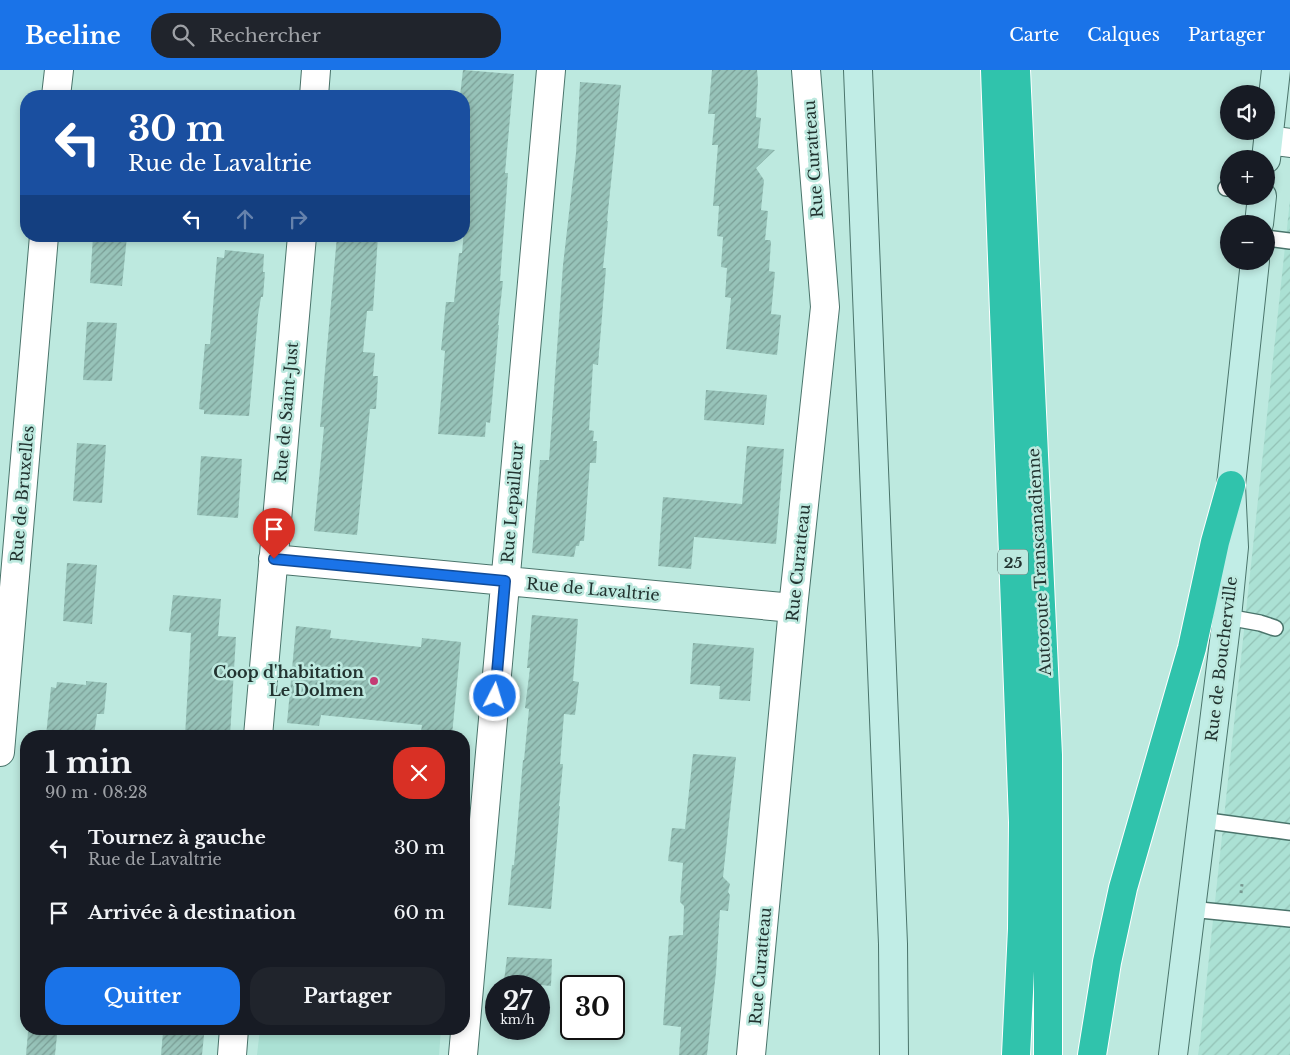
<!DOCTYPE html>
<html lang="fr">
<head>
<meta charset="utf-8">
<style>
  body { margin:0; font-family:"Libre Baskerville",serif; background:#20242c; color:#f1f3f6; height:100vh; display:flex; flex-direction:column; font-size:19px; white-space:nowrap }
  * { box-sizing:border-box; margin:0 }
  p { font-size:16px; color:#9ea1a6 }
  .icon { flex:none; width:28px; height:28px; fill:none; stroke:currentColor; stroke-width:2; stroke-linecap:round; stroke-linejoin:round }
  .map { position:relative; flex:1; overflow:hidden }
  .side { position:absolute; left:20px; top:660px; width:450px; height:305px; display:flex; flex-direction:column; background:#171b24; border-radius:20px; box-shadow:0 2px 8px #0003 }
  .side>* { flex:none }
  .hud { position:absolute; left:20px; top:20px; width:450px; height:152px; border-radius:20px; box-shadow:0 2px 8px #0003; background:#1a4fa0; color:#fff; overflow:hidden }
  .controls { position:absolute; left:1220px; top:15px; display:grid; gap:10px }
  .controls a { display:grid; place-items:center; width:55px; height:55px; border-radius:50%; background:#171b24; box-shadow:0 2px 8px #0003; font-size:25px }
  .speed { position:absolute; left:485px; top:905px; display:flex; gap:10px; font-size:25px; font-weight:700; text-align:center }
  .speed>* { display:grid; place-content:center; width:65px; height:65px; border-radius:50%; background:#171b24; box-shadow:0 2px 8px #0003; line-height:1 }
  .speed small { font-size:12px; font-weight:400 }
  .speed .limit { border:2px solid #111; border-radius:8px; background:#fff; color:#111 }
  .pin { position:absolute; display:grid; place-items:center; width:42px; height:42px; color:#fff; margin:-51px -21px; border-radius:50% 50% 50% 0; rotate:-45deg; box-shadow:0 0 5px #0007 }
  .pin .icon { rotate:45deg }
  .me { position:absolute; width:55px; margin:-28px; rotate:5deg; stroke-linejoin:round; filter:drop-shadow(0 0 4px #0008) }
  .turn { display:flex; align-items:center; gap:18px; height:105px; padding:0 25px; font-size:22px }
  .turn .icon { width:65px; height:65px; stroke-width:2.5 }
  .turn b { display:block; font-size:35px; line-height:42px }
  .lanes { display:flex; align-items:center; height:48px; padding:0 25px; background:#0003; justify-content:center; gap:25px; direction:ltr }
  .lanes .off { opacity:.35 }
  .round { display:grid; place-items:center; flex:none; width:52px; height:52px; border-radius:20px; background:#20242c }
  .summary { display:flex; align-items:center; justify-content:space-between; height:85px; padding:0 25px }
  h1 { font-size:30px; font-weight:700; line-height:38px }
  .action { display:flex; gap:10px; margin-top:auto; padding:10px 25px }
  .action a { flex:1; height:58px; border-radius:20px; background:#1a73e8; color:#fff; font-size:20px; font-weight:700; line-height:58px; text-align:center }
  .action a+a { background:#20242c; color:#f1f3f6 }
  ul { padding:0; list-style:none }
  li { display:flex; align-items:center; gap:15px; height:65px; padding:0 25px }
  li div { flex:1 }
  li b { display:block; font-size:19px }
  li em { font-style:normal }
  header { display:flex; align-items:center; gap:30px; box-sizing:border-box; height:70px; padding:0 25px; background:#1a73e8; color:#fff }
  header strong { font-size:24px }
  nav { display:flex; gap:28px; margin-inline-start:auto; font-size:18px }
  .search { width:350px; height:45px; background:#20242c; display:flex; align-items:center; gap:12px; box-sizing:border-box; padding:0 18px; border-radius:20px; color:#9ea1a6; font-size:19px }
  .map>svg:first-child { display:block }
  .built { fill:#abe1d4 }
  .industrial { fill:url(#industrial-furrows) }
  .building { fill:url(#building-hatch) }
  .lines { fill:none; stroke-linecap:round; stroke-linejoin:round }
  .service-casing { stroke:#4a746b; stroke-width:18 }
  .minor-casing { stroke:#4a746b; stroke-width:30 }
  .secondary-casing { stroke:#4a746b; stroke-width:30 }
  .motorway-casing { stroke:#fff; stroke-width:30 }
  .path { stroke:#779790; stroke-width:3; stroke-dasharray:2.5 4; stroke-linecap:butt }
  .service { stroke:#fff; stroke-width:15 }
  .minor { stroke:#fff; stroke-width:28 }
  .secondary { stroke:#c1ede6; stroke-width:28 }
  .motorway { stroke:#30c3ac; stroke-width:28 }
  .route-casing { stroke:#114b97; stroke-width:12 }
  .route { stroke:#1a73e8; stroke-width:9 }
  .poi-dot { fill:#c43b74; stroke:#bde9df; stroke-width:2 }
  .labels { text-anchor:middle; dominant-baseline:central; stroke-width:5; stroke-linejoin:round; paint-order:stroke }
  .shield { fill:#bde9df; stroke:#506a64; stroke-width:1 }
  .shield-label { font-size:15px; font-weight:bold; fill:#223330 }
  .street-label { font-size:16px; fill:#223330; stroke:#bde9df }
  .poi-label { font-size:16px; font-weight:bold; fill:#223330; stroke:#bde9df; text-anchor:end }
</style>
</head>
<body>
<header>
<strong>Beeline</strong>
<div class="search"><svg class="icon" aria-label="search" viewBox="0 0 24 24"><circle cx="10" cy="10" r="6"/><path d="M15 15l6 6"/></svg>Rechercher</div>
<nav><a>Carte</a><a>Calques</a><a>Partager</a></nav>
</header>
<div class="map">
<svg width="1290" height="985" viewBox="0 0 1290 985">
  <defs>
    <pattern id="industrial-furrows" width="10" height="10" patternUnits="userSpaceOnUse" patternTransform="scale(1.25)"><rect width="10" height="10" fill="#abe1d4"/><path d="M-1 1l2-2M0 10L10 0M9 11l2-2" fill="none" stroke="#93c2b6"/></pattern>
    <pattern id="building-hatch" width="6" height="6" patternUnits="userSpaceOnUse" patternTransform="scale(1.25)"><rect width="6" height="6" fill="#97c3b9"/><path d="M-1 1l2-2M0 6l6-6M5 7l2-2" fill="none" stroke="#7b9f97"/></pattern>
  </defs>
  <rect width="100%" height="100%" fill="#bde9df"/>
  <!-- built -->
  <path class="built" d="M260,959H441L439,985H257Z"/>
  <!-- industrial -->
  <path class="industrial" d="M1290,130V985H1198L1200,972Z"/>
  <!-- building -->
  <path class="building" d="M463,0L514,4L505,103H508L500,211H503L498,255H499L490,353L486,352L485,367L438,364L445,281L441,280L446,232H454L459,183H462L466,136H465L469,85H464V26H460Z
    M712,0H757L758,11L756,47L761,48L758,78L775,80L756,98L764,110L761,140L768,141L765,170H770L771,172L769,201L775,202L771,244L781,245L777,285L726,279L731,228L725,227L727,198L721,197L723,167L717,166L719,136H713L718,75H712L715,44H708Z
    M580,12L621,15L607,151H608L603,198H606L598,295L593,294L589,360L594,361L593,371H597L596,393H590L584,471H580L579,476H576L574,487L532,483L540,390H549L563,195L576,83Z
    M93,166H127L122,216L90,213Z
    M337,166H378L373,241H367L363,282L375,283L373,306H378L376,339H370L357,465L314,461L324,357H320Z
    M225,180L264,184L263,202H265L263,227H261L258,245L249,346L204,344V340L199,339L205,274H210L217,187L224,188Z
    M87,252L117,253L112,311L83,310Z
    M706,320L767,325L764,355L704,350Z
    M77,373L106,375L102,433L73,431Z
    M747,376L784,379L776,474L694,467L691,499L658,496L663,427L742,434Z
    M201,386L242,389L238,448L197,445Z
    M67,493L97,495L92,554L63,551Z
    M173,525L221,529L218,566L236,567L230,666H185L191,563L169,561Z
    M532,545L578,549L573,611L579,612L575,645L564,644L560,694H563L559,736H560L551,839L508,835L512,795H514L523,690H524L529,639L525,638L530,598H527Z
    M296,556L331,560L330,568L421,577L422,568L461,572L452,665L421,662L422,655L321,645L319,656L287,653Z
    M693,573L754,578L750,631L719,629L720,616L690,614Z
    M86,611L107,613L104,644H97L94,666H46L51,617L56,618L57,612L86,615Z
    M693,684L736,687L723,807L730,814L728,822L730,825L728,841L720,840L716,902L707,985H679L681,957L663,955L669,866L683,865L684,836L680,832L683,793L668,791L672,758L685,759Z
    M507,887L552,889L551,916L504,911Z
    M28,962L57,965L55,985H26Z
    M163,962L204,965L202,985H161Z"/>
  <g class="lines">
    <!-- service casing -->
    <g class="service-casing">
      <path id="service" d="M1226,118H1229
        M1266,168L1290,171
        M1227,547L1260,553L1275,558
        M1201,750L1290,762
        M1190,839L1290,849"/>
    </g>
    <!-- minor casing -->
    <g class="minor-casing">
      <path id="minor" d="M56,26L59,0
        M314,26L316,0
        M1268,70L1290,73
        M273,489L793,538
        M258,666L302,166
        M0,682L44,166
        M232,985L234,959
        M463,985L551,0
        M751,985L793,538L825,237L806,0"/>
    </g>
    <!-- secondary casing -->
    <g class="secondary-casing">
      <path id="secondary" d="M858,0L893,874L894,985
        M1266,89L1276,0
        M1259,154L1262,126
        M1173,985L1227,547L1234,477L1231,415L1255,191"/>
    </g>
    <!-- motorway casing -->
    <g class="motorway-casing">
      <path id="motorway" d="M995,0L1023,752L1022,859L1016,985
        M1016,0L1048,685V985
        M1092,985L1107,892L1123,818L1192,578L1215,472L1231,415"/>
    </g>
    <!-- path -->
    <path class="path" d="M1241,823L1242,814"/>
    <!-- service -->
    <use href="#service" class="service"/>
    <!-- minor -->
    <use href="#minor" class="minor"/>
    <!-- secondary -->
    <use href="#secondary" class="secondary"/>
    <!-- motorway -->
    <use href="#motorway" class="motorway"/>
  </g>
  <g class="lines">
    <!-- route casing -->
    <g class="route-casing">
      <path id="route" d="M274,489L505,511L495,626"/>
    </g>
    <!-- route -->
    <use href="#route" class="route"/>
  </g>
  <!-- markers -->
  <circle class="poi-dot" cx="374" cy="611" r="5"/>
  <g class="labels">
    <!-- shield labels -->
    <rect class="shield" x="998" y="479.5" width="30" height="25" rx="4"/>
    <g class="shield-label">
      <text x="1013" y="492">25</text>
    </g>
    <!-- street labels -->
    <g class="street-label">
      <text transform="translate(813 89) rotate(-94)">Rue Curatteau</text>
      <text transform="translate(286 342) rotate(-85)">Rue de Saint-Just</text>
      <text transform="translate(22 424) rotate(-85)">Rue de Bruxelles</text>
      <text transform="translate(512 433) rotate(-85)">Rue Lepailleur</text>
      <text transform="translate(1039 492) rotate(-93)">Autoroute Transcanadienne</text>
      <text transform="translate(798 493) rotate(-84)">Rue Curatteau</text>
      <text transform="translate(593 519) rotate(5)">Rue de Lavaltrie</text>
      <text transform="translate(1221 589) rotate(-83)">Rue de Boucherville</text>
      <text transform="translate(760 896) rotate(-85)">Rue Curatteau</text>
    </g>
    <!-- poi labels -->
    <g class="poi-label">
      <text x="364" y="602">Coop d'habitation<tspan x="364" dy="18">Le Dolmen</tspan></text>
    </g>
  </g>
</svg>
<div class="controls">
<a><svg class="icon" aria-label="sound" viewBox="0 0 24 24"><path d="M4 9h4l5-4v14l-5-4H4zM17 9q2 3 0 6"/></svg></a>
<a>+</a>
<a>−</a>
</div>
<div class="speed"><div>27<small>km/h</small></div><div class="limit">30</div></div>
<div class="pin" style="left:274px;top:489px;background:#d93025"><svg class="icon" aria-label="arrive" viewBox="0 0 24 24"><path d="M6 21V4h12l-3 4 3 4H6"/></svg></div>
<svg class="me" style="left:495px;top:626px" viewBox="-20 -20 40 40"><circle r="17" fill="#1a73e8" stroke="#fff" stroke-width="3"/><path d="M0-11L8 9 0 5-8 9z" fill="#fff"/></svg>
<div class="hud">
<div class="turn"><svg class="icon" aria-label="left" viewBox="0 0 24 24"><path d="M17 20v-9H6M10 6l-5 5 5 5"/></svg><div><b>30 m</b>Rue de Lavaltrie</div></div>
<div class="lanes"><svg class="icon" aria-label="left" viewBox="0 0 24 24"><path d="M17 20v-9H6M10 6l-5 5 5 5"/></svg><svg class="icon off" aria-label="ahead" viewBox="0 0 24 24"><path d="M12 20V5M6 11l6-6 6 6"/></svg><svg class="icon off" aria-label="right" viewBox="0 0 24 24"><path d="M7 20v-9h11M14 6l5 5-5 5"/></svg></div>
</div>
<section class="side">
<div class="summary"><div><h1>1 min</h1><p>90 m · 08:28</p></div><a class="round" style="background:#d93025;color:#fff"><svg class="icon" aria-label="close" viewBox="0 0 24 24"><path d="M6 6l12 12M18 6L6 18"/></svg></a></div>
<ul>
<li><svg class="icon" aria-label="left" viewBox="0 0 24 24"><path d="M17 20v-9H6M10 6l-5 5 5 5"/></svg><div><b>Tournez à gauche</b><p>Rue de Lavaltrie</p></div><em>30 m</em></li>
<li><svg class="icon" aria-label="arrive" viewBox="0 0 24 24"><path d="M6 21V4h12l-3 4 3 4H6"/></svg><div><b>Arrivée à destination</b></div><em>60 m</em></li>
</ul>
<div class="action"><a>Quitter</a><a>Partager</a></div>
</section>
</div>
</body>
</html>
